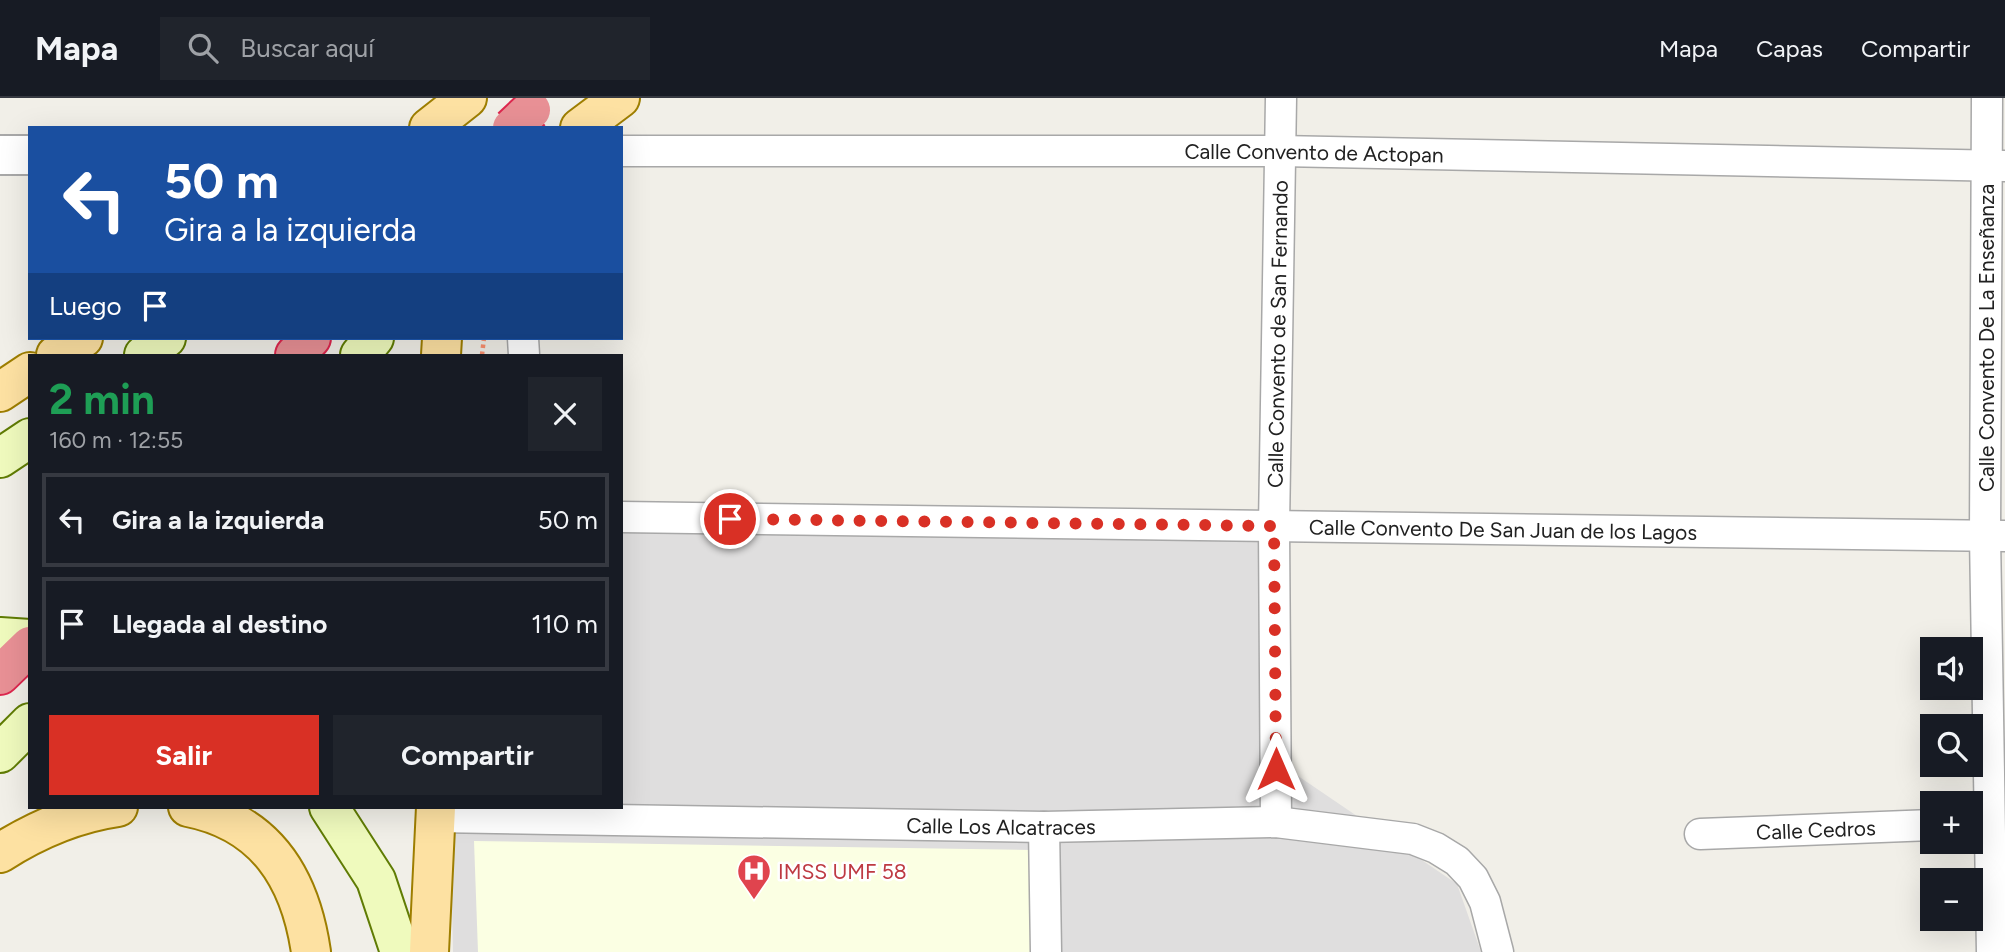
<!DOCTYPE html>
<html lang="es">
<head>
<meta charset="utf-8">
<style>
  body { margin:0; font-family:Figtree,sans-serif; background:#20242c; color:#f1f3f6; height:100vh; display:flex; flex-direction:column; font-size:26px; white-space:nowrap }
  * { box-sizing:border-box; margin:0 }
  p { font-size:23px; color:#9ea1a6 }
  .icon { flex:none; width:38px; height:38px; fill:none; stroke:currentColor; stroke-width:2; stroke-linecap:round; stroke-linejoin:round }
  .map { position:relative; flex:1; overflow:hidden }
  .side { position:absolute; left:28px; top:256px; width:595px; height:455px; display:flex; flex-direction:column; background:#171b24; border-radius:0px; box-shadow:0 7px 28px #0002 }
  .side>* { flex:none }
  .banner { position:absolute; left:28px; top:28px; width:595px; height:214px; border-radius:0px; box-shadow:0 7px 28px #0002; background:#1a4fa0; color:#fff; overflow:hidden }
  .controls { position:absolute; left:1920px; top:539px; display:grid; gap:14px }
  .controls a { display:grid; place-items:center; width:63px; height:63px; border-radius:0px; background:#171b24; box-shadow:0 7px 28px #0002; font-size:35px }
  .pin { position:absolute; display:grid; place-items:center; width:60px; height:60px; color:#fff; margin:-30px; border:4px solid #fff; border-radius:50%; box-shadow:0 2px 7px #0007 }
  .me { position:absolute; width:77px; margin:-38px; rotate:0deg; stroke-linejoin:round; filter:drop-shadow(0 0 5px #0008) }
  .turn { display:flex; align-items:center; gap:24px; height:147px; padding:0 21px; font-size:32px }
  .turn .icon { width:91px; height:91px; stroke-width:2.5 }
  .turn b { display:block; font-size:49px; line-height:60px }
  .then { display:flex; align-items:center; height:66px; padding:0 21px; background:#0003; gap:14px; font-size:26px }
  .round { display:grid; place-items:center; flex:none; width:74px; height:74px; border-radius:0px; background:#20242c }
  .summary { display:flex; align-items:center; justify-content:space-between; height:119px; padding:0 21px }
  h1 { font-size:42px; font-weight:700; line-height:52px; color:#1e9e55 }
  .cta { display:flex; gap:14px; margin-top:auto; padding:14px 21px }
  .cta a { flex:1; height:80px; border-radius:0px; background:#d93025; color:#fff; font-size:28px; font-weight:700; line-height:80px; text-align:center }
  .cta a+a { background:#20242c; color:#f1f3f6 }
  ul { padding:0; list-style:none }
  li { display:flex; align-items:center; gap:21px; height:94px; margin:0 14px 10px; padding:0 7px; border:4px solid #363941; border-radius:0px }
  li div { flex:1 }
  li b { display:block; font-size:26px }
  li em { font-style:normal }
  header { display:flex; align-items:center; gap:42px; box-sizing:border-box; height:98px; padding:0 35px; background:#171b24; border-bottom:2px solid #363941 }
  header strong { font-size:33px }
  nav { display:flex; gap:38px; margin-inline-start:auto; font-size:24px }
  .search { width:490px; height:63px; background:#20242c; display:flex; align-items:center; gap:18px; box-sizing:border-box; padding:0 24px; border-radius:0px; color:#9ea1a6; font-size:26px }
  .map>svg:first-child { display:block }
  .residential { fill:#dfdede }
  .education { fill:#fbffe3 }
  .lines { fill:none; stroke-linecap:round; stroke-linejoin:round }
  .minor-casing { stroke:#a8a8a8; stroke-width:33 }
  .tertiary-casing { stroke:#a8a8a8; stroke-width:42 }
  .secondary-casing { stroke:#607c04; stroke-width:42 }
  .primary-casing { stroke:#9e7e00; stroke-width:42 }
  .motorway-casing { stroke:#dd274e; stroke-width:42 }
  .path { stroke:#fb906f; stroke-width:4.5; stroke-dasharray:3.5 3.5; stroke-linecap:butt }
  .minor { stroke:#fff; stroke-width:30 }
  .tertiary { stroke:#fff; stroke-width:38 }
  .secondary { stroke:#effabd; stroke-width:38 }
  .primary { stroke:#fde1a2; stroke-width:38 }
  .motorway { stroke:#e89095; stroke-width:38 }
  .motorway-bridge-casing { stroke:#dd274e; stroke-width:42; stroke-linecap:butt }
  .motorway-bridge { stroke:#e89095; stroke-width:38 }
  .route { stroke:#d93025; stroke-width:12; stroke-dasharray:0 21.6 }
  .labels { text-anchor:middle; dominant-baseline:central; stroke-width:5; stroke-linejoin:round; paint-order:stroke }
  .street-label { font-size:21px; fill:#212121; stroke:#fff }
  .health-label { font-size:21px; fill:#be3a42; stroke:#fff; text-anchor:start }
</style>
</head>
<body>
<header>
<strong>Mapa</strong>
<div class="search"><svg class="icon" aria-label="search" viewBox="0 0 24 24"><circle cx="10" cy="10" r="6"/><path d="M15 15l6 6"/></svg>Buscar aquí</div>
<nav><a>Mapa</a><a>Capas</a><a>Compartir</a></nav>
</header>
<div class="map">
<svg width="2005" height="854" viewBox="0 0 2005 854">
  <rect width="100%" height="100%" fill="#f1efe8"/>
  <!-- residential -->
  <path class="residential" d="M621,426L1266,439L1276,663L1457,786L1481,854H453L450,709H621Z"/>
  <!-- education -->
  <path class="education" d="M474,743L1033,752L1032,854H478Z"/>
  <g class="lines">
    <!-- minor casing -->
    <g class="minor-casing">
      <g id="minor">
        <path d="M1987,0L1985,438L1992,854"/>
        <path id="s1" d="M621,53H1280L2005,68"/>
        <path d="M523,240L524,257"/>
        <path id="s2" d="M621,419L2005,438"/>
        <path id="s3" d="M436,719L1044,729L1276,724L1413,741L1436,750L1457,763L1473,780L1485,804L1498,854"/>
        <path id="s4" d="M1276,724L1274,428L1281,0"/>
        <path d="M1044,729L1046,854"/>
        <path id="s5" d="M1700,736L1932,727"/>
      </g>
    </g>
    <!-- tertiary casing -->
    <g class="tertiary-casing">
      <path id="tertiary" d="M0,57H30"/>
    </g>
    <!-- secondary casing -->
    <g class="secondary-casing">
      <path id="secondary" d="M144,257L166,240
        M360,257L374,240
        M0,360L30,340
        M0,539L30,541
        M0,655L30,625
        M329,709L376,782L400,854"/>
    </g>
    <!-- primary casing -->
    <g class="primary-casing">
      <path id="primary" d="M429,30L467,0
        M580,30L620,0
        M56,257L83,240
        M441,257L442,240
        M0,294L30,274
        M188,709C265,724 300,779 311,854
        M0,755C36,732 76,715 118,709
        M429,854L436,709"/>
    </g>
    <!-- motorway casing -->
    <g class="motorway-casing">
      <path id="motorway" d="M295,257L311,240
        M0,577L30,548"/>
    </g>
    <!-- path -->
    <path class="path" d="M482,257L484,240"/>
    <!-- minor -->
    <use href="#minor" class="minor"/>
    <!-- tertiary -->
    <use href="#tertiary" class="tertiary"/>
    <!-- secondary -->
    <use href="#secondary" class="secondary"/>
    <!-- primary -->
    <use href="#primary" class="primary"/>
    <!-- motorway -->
    <use href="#motorway" class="motorway"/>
    <!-- motorway-bridge casing -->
    <g class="motorway-bridge-casing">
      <path id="motorway-bridge" d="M512,30L531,12"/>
    </g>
    <!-- motorway-bridge -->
    <use href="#motorway-bridge" class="motorway-bridge"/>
  </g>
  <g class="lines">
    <!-- route -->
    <path class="route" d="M730,421L1274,428L1276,671"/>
  </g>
  <!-- icons -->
  <defs>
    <g id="hospital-pin" transform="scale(1.75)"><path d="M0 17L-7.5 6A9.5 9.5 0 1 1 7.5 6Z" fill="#e0444e" stroke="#fff"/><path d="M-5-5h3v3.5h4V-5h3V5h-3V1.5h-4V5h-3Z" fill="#fff"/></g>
  </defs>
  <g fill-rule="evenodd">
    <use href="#hospital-pin" x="754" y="773"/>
  </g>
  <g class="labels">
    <!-- street labels -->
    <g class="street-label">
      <text stroke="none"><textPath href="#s1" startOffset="693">Calle Convento de Actopan</textPath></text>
      <text stroke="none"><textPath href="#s4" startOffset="488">Calle Convento de San Fernando</textPath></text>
      <text transform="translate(1986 240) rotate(-90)">Calle Convento De La Enseñanza</text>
      <text stroke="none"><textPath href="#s2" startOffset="882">Calle Convento De San Juan de los Lagos</textPath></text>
      <text stroke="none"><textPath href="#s3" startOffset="565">Calle Los Alcatraces</textPath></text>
      <text stroke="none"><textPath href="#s5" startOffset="116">Calle Cedros</textPath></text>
    </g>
    <!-- health labels -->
    <g class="health-label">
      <text x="778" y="773">IMSS UMF 58</text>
    </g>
  </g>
</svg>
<div class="controls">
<a><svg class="icon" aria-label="sound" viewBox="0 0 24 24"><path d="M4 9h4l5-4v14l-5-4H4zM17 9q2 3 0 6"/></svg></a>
<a><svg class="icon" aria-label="search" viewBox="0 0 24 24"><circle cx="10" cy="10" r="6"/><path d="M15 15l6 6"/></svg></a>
<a>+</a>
<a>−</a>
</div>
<div class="pin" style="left:730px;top:421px;background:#d93025"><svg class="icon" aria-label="arrive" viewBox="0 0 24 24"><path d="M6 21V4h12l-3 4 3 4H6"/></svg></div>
<svg class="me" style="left:1276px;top:671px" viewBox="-20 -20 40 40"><path d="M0-17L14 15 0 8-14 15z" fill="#d93025" stroke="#fff" stroke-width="4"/></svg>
<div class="banner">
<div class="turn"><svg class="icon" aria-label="left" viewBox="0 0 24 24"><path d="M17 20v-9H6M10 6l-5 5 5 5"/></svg><div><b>50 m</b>Gira a la izquierda</div></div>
<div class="then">Luego<svg class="icon" aria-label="arrive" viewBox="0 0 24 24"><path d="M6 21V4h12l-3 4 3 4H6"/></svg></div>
</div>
<section class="side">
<div class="summary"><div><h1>2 min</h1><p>160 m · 12:55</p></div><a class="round"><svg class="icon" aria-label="close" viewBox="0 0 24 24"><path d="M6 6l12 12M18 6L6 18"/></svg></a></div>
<ul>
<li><svg class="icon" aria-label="left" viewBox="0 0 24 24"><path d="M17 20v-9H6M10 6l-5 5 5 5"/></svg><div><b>Gira a la izquierda</b></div><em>50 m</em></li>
<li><svg class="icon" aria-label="arrive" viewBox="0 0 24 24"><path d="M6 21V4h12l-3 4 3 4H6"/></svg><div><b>Llegada al destino</b></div><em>110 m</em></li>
</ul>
<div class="cta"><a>Salir</a><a>Compartir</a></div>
</section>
</div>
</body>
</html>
